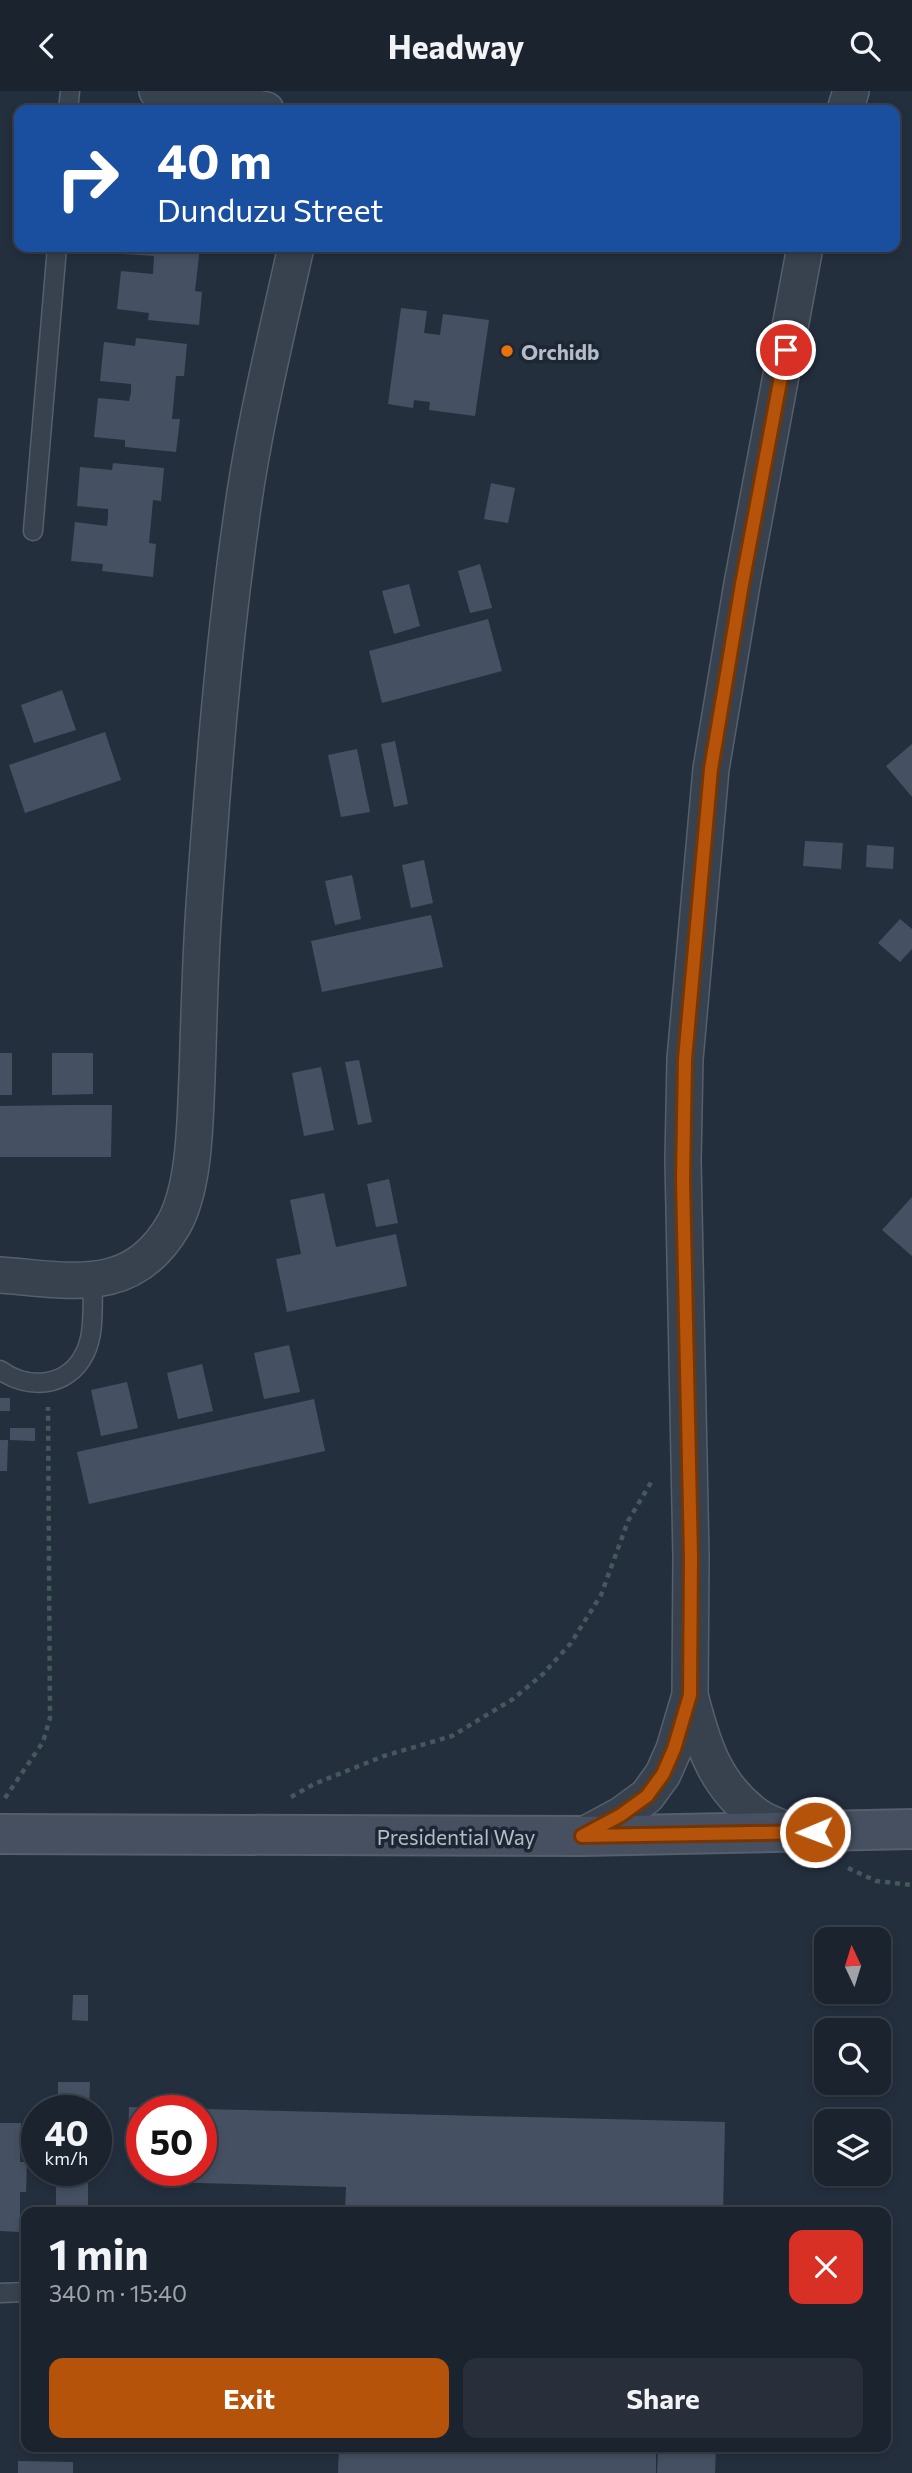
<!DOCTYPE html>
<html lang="en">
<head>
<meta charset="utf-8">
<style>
  body { margin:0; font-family:Commissioner,sans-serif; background:#282f3a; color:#f1f3f6; height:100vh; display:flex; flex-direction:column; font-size:26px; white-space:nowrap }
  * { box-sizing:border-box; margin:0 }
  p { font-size:23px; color:#a0a4aa }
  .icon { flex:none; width:38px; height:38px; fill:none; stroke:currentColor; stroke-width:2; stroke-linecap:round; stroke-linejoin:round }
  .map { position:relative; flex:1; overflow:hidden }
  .panel { position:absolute; left:21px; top:2116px; width:870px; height:245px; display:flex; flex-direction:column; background:#1b232e; border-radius:14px; box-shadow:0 4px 10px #0003,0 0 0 2px #39404a }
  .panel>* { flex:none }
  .banner { position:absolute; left:14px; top:14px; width:886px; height:147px; border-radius:14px; box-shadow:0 4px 10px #0003,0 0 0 2px #39404a; background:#1a4fa0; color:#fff; overflow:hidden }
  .needle { width:46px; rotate:356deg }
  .buttons { position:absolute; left:814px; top:1836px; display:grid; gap:14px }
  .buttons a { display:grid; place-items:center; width:77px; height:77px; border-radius:14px; background:#1b232e; box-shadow:0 4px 10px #0003,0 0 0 2px #39404a; font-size:35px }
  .speed { position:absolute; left:21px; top:2004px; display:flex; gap:14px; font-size:35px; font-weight:700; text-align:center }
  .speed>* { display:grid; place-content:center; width:91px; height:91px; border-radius:50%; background:#1b232e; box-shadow:0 4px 10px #0003,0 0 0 2px #39404a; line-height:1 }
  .speed small { font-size:18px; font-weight:400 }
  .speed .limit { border:10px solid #d22; background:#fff; color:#111 }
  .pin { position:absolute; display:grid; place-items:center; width:60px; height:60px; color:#fff; margin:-30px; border:4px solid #fff; border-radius:50%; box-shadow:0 2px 7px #0007 }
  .me { position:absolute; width:77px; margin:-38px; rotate:269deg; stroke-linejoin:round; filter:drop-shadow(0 0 5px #0008) }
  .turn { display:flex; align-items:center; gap:24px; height:147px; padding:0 28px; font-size:32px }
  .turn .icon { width:91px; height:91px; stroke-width:2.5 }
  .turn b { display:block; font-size:49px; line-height:60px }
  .round { display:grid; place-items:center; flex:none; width:74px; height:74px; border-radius:14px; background:#282f3a }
  .summary { display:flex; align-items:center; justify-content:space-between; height:119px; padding:0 28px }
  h1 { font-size:42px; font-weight:700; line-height:52px }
  .button { display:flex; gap:14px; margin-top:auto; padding:14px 28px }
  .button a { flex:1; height:80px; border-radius:14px; background:#b45309; color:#fff; font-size:28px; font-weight:700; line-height:80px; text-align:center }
  .button a+a { background:#282f3a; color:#f1f3f6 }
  header { display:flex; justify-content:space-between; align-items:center; height:91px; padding:0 28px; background:#1b232e; font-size:32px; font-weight:700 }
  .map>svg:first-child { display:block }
  .building { fill:#455162 }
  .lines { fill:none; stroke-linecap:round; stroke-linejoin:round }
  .lane-casing { stroke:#565f6c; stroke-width:21 }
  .street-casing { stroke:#565f6c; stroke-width:38 }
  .secondary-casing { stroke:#565f6c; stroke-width:42 }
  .path { stroke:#44595c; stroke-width:4.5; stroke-dasharray:5 5; stroke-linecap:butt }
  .lane { stroke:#38414e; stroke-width:18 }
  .street { stroke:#38414e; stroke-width:35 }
  .secondary { stroke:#465061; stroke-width:38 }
  .route-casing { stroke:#753606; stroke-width:18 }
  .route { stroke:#b45309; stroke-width:12 }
  .food-dot { fill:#e8710a; stroke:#1d2633; stroke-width:2.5 }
  .labels { text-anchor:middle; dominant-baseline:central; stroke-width:7; stroke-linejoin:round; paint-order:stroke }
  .poi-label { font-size:21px; font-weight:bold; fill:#b4bcc9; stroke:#1d2633; text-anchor:start }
  .street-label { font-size:21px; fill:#b4bcc9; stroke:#1d2633 }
</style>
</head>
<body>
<header><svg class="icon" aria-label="back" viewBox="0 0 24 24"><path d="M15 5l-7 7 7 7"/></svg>Headway<svg class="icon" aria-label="search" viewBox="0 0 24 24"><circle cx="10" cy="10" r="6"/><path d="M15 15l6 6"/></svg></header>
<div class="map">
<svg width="912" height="2382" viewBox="0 0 912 2382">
  <rect width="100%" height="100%" fill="#242f3e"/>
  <!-- building -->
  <path class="building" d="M123,156H200L195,200L202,201L199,234L148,229L149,222L117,218L121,180L153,183L154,165L123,163Z
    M401,217L427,220L424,242L440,244L443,223L489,229L475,325L429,319L430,311L414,309L413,317L388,313Z
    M136,247L187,253L184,285H176L172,328H180L176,361L125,356V349L94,346L98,307L129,310L131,302V293L100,290L104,251L135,255Z
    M113,372L164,377L161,410L153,409L151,431L149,452L156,453L153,486L102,480L103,473L71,470L75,431L107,435L108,426V418L77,415L80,376L112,379Z
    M491,392L515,397L508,432L484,428Z
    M480,473L492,517L470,522L458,480Z
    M409,493L420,535L394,543L382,500Z
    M488,528L502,580L382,612L369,560Z
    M62,599L76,639L34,652L21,614Z
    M105,641L121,689L25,722L9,674Z
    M395,650L408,713L394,716L381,653Z
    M912,653V706L886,675Z
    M357,658L370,721L341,726L328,664Z
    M805,750L843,752L841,778L803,775Z
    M867,754L894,756L893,778L866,776Z
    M424,769L433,812L411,817L402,774Z
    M352,784L361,828L335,834L325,790Z
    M431,824L443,876L322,901L311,850Z
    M900,828L912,838V858L900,871L878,852Z
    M0,962H12V1004H0Z
    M52,962H93V1003L52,1004Z
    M359,969L372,1031L358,1034L345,971Z
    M321,976L334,1039L304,1045L292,982Z
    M70,1014H112L111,1066H0V1015Z
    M389,1088L398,1132L376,1136L367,1093Z
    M324,1102L336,1156L396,1143L407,1195L287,1221L276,1168L301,1163L290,1109Z
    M912,1106V1165L882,1139Z
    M289,1254L300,1301L264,1308L254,1262Z
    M202,1273L213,1320L178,1328L167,1282Z
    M127,1291L138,1337L101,1345L91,1299Z
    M0,1307H10V1320H0Z
    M314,1308L325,1360L89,1413L77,1361Z
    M10,1337H35V1350L10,1349Z
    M0,1349H8L7,1380H0Z
    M73,1904H88V1930L72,1929Z
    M58,1991H90L89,2020H58Z
    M129,2016L160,2017L159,2020H142V2057L128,2056Z
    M201,2018L725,2031L723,2121H345L346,2096L160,2091V2079H201Z
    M0,2032H21L20,2071H27L26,2101H20V2141L0,2140Z
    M56,2079H88V2121H56Z
    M339,2356H656V2382H338Z
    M658,2356H716L715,2382H657Z
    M18,2370L73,2371V2382H18Z"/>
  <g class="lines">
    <!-- lane casing -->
    <g class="lane-casing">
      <path id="lane" d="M68,19L70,0
        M33,440L57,156
        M0,1279C28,1299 68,1297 85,1262C95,1242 92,1213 93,1190
        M0,2202L26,2201"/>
    </g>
    <!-- street casing -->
    <g class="street-casing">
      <path id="street" d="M157,0L218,9L266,19
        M845,19L851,0
        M0,1184C71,1189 132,1206 174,1133C195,1095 195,1030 197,987C199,930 200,872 204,815C213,686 223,557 241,430C253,338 276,246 296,156
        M690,1604C702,1651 714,1694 757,1725C767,1732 780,1736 791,1741
        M582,1745L621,1724L647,1705L663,1683L674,1658L690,1604L691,1466L683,1069L685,968L711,678L742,493L805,156"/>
    </g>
    <!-- secondary casing -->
    <g class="secondary-casing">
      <path id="secondary" d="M0,1743L582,1745L912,1738"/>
    </g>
    <!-- path -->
    <path class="path" d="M291,1706L314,1693L384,1665L452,1645L513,1608L543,1583L571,1552L601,1504L628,1430L653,1388
      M5,1707L43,1651L50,1627L48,1316
      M848,1777L876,1790L912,1794"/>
    <!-- lane -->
    <use href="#lane" class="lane"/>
    <!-- street -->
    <use href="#street" class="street"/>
    <!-- secondary -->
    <use href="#secondary" class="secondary"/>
  </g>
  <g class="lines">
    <!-- route casing -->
    <g class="route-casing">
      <path id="route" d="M786,259L742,493L711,678L685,968L683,1089L691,1466L690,1604L674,1658L663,1683L647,1705L621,1724L582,1745L815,1741"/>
    </g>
    <!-- route -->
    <use href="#route" class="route"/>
  </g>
  <!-- markers -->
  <circle class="food-dot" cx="507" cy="260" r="7"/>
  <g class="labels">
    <!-- poi labels -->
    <g class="poi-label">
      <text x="521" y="260">Orchidb</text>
    </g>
    <!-- street labels -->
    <g class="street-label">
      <text x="456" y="1745">Presidential Way</text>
    </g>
  </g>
</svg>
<div class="buttons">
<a><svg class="needle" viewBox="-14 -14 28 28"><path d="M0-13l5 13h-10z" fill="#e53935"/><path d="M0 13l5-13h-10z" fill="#a0a4aa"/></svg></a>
<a><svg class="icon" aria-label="search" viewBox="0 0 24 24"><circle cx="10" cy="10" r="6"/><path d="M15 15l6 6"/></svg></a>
<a><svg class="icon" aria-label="layers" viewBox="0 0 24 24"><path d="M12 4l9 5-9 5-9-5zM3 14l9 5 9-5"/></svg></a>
</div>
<div class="speed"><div>40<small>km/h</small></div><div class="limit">50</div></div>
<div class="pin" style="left:786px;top:259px;background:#d93025"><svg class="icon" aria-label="arrive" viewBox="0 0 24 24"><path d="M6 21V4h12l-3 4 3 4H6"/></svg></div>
<svg class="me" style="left:815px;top:1741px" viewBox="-20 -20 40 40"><circle r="17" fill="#b45309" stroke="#fff" stroke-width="3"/><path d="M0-11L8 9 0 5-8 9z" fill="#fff"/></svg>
<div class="banner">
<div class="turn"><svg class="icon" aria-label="right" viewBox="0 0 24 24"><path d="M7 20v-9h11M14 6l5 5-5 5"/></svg><div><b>40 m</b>Dunduzu Street</div></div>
</div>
<section class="panel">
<div class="summary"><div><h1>1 min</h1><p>340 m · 15:40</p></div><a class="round" style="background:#d93025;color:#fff"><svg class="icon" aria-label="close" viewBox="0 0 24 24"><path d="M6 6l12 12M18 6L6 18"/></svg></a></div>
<div class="button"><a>Exit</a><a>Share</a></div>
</section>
</div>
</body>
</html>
